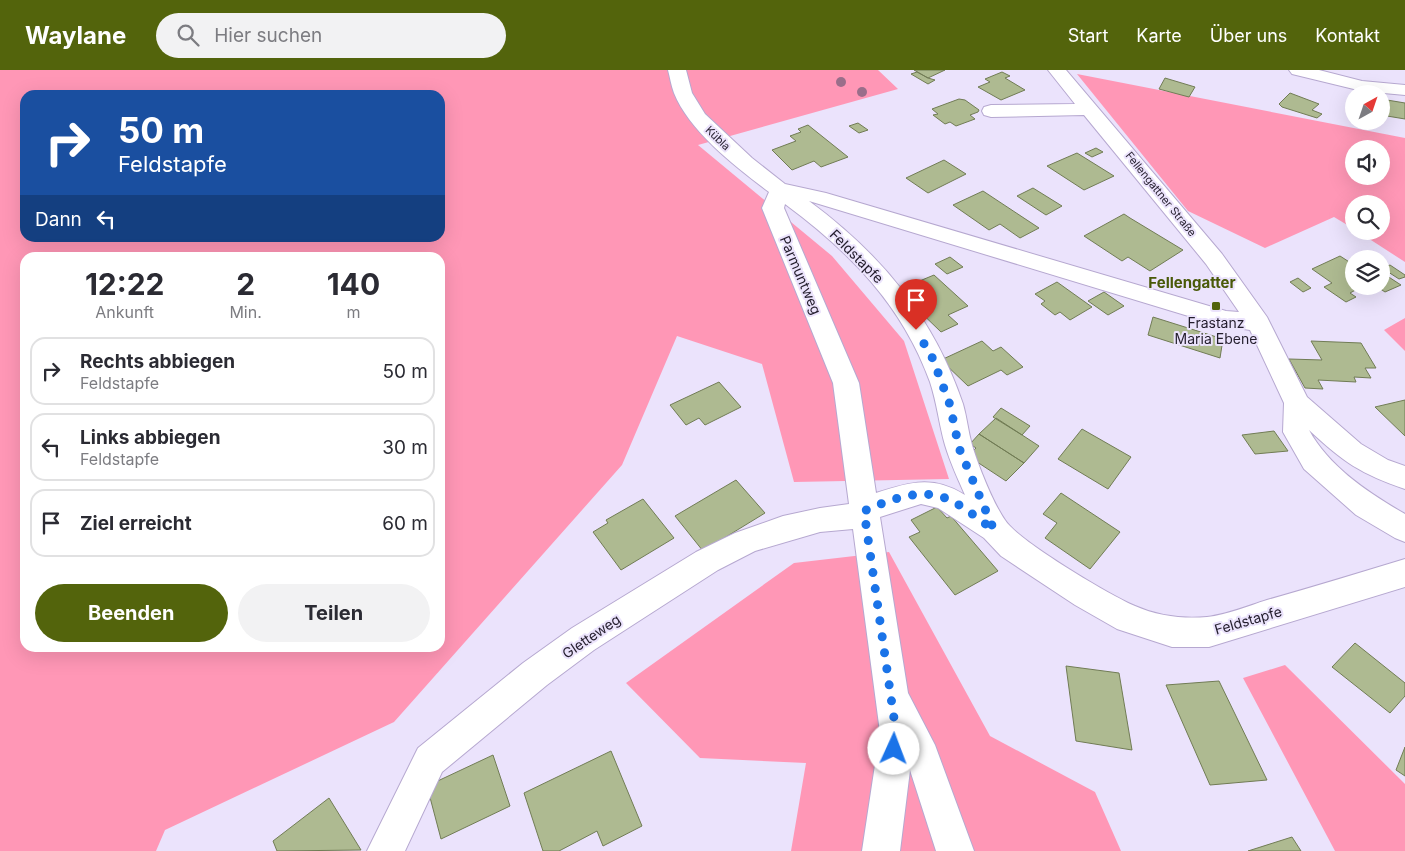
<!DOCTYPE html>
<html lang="de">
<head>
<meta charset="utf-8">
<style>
  body { margin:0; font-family:Inter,sans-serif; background:#f2f2f3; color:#2b2b33; height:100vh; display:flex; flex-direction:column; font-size:19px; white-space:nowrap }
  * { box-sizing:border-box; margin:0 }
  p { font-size:16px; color:#7c7c81 }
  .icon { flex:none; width:28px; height:28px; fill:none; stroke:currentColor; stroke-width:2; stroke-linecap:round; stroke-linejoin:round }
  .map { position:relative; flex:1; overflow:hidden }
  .side { position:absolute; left:20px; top:182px; width:425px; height:400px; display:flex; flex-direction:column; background:#fff; border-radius:15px; box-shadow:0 5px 20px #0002 }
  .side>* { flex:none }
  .banner { position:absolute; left:20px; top:20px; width:425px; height:152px; border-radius:15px; box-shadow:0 5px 20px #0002; background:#1a4fa0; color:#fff; overflow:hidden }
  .needle { width:32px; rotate:40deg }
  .controls { position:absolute; left:1345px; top:15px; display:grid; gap:10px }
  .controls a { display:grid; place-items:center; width:45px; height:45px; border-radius:50%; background:#fff; box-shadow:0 5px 20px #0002; font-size:25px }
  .pin { position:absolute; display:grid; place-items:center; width:42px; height:42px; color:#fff; margin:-51px -21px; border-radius:50% 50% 50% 0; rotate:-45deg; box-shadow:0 0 5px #0007 }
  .pin .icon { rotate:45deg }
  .me { position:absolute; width:55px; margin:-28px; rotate:2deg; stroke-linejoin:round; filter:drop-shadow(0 0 4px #0008) }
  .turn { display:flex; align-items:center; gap:18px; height:105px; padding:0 15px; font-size:22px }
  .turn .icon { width:65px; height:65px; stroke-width:2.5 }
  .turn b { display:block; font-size:35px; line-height:42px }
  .then { display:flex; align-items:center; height:48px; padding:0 15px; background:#0003; gap:10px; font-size:19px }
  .eta { display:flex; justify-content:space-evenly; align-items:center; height:85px; text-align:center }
  .eta b { font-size:30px; font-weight:700; line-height:35px }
  .action { display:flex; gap:10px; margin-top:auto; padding:10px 15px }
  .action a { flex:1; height:58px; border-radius:30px; background:#53640c; color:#fff; font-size:20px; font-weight:700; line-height:58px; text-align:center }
  .action a+a { background:#f2f2f3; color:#2b2b33 }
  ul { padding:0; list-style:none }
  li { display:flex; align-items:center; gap:15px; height:68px; margin:0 10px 8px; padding:0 5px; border:2px solid #e1e1e2; border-radius:15px }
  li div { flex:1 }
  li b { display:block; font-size:19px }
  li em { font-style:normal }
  header { display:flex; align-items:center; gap:30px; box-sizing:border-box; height:70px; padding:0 25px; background:#53640c; color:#fff }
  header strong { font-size:24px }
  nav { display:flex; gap:28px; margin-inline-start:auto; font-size:18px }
  .search { width:350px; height:45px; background:#f2f2f3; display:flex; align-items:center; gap:12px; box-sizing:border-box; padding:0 18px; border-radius:28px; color:#7c7c81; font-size:19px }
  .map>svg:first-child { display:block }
  .green { fill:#ff97b6; fill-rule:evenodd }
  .building { fill:#aeba91; stroke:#717c55 }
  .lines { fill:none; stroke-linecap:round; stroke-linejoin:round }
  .minor-casing { stroke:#b6a8d0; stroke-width:2 }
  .minor { fill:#fff; fill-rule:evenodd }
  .tree { fill:#9a6e8a }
  .route { stroke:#1a73e8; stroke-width:9; stroke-dasharray:0 16.2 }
  .poi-dot { fill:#53640c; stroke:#ebe3fc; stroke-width:2 }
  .labels { text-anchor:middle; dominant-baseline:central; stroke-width:4; stroke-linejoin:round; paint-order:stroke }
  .far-street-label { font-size:11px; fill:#231d2c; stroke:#ebe3fc }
  .street-label { font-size:14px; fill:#231d2c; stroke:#ebe3fc }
  .poi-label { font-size:14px; fill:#231d2c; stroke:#ebe3fc }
  .neighbourhood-label { font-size:15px; font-weight:bold; fill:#495908; stroke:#ebe3fc }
</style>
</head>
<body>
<header>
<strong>Waylane</strong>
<div class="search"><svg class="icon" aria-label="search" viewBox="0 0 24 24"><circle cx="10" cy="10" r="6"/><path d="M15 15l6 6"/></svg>Hier suchen</div>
<nav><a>Start</a><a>Karte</a><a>Über uns</a><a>Kontakt</a></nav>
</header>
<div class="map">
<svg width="1405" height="781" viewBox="0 0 1405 781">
  <rect width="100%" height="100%" fill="#ebe3fc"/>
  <!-- green -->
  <path class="green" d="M0,0H878L898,19L698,75L832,186L904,271L949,409L794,412L762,294L677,266L622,395L394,652L165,760L156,781H0ZM25,25H440V168H25ZM25,188H440V578H25Z
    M1077,4L1405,68V192L1357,161H1381V134H1354V159L1334,147L1265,178L1188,141ZM1354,79H1381V106H1354Z
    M1405,248V281L1384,260Z
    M889,482L990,666L1095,722L1121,781H791L806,693L700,688L626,613L794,493Z
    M1285,595L1405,714V781H1335L1243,608Z"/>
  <!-- building -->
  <path class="building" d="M914,0H945L928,8Z
    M917,2L928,8L935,10L928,14L911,4Z
    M1002,2L1010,6L1005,8L1025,20L1001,30L978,17L990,12L985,9Z
    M1165,8L1195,17L1189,27L1159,19Z
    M1290,23L1319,34L1312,40L1322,44L1317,48L1282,37L1279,34Z
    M959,29L965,30L979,40L978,42L970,45L975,49L956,56L950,52L945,54L933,45L938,44L932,39Z
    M1381,29L1405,33V49L1381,45Z
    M858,53L868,60L859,63L849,56Z
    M808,55L848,87L821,97L814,91L792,100L772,80L796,71L790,66L801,62L798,59Z
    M1096,78L1103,82L1092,87L1085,83Z
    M1077,83L1114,106L1084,120L1047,96Z
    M944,90L966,104L928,123L906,108Z
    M1033,118L1062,136L1046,145L1017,126Z
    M983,121L1039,158L1020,168L1000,154L989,160L953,135Z
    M1124,144L1130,148L1183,180L1150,201L1128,187L1122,191L1084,166Z
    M1340,186L1354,195V216H1363L1350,223L1356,227L1346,232L1324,217L1332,213L1312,199Z
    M950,187L963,197L947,204L935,194Z
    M1390,195L1405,205V207L1399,209L1382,198Z
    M1381,202L1401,215L1385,222L1376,216H1381Z
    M934,205L968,236L948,245L958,254L941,262L910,232L917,229L905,217Z
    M1298,208L1311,218L1303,222L1290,212Z
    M1057,212L1092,237L1070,250L1060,242L1055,245L1041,234L1045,231L1035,224Z
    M1104,222L1124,236L1108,245L1088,231Z
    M1153,247L1223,269L1220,288L1148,265Z
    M982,271L993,281L1001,277L1023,297L1007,305L1001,300L968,316L941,290Z
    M1311,271L1361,273L1376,298H1365L1371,308L1354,307L1356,312L1318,310L1323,319L1305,318L1289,289L1322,290Z
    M719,312L741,337L705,355L699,348L686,355L670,335Z
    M1405,330V366L1375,337Z
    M1001,338L1030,356L1022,365L993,347Z
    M996,348L1039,376L1024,393L979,364Z
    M1082,359L1131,387L1108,419L1058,389Z
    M1274,361L1288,381L1255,384L1242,365Z
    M979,364L1024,393L1006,411L968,386L976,378L970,374Z
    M736,410L765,443L703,481L675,446Z
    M1061,423L1120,462L1090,499L1045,468L1057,453L1043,444Z
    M643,429L674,468L621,500L593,462L608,453L606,450Z
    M937,437L947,448L951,446L998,501L955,525L909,467L920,462L911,450Z
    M1355,573L1405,613V626L1390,643L1332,597Z
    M1066,596L1119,603L1132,680L1076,671Z
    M1219,611L1267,710L1210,715L1166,615Z
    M1405,677V706L1396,700Z
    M611,681L642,756L603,776L597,761L559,781H543L524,723Z
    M493,685L510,736L441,769L427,716Z
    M329,728L361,780L277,781L273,771Z
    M1292,767L1301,781H1248Z"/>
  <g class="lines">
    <!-- minor casing -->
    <g class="minor-casing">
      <path id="minor" d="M668,0H686L692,23L705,44L752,88L785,114L826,123L1226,241L1239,242L1206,194L1084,45L991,47L984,45L982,41L984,37L991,35L1075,34L1048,0H1066L1222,184L1267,247L1307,327L1361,374L1388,390L1405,396V419C1361,404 1343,392 1309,360C1329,397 1370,424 1405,444V472L1395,468L1356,445L1304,399L1283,362L1284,333L1250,260L1218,255L809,131C882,185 934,248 963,334C967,348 968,361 972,375C978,395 993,433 1005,450C1018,471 1110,525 1135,536C1157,546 1183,549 1207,547C1227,545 1248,536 1267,530C1313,517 1359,503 1405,489V517L1209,577H1172L1117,559L1075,535L1001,486L984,468L938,438L921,434L880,447L908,623L935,675L974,781H936L910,700L900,781H862L880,662L853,459L820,462L755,481L718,500L594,580L547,615L442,702L405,781H367L418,678L523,593L572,558L696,482L735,463L783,446L820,438L849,434L833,313L762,138L769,122C737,98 689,61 674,23C671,15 670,7 668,0ZM785,134C850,182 902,235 930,312C937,333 939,354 945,375C950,392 958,409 965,425C933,405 910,412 876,423L859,313L784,138Z
        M1289,0H1319L1362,11L1405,15V25L1362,21L1292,4Z"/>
    </g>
    <!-- minor -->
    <use href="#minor" class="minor"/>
  </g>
  <!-- trees -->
  <g class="tree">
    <circle cx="841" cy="12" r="5"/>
    <circle cx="862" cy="22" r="5"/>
  </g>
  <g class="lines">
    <!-- route -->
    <path class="route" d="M894,679L896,662L864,441C889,430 919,418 945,428C962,434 979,450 994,460L959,378L950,335L933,289L916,260"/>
  </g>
  <!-- markers -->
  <rect class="poi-dot" x="1211" y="231" width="10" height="10" rx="2.5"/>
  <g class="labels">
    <!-- far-street labels -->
    <g class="far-street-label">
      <text transform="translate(718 68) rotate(44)">Kübla</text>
      <text transform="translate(1161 124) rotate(51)">Fellengattner Straße</text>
    </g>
    <!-- street labels -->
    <g class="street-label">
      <text transform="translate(857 186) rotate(45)">Feldstapfe</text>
      <text transform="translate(801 205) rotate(67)">Parmuntweg</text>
      <text transform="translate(1248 550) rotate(-16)">Feldstapfe</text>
      <text transform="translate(591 566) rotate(-34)">Gletteweg</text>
    </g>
    <!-- poi labels -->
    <g class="poi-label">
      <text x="1216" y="252">Frastanz<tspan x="1216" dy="16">Maria Ebene</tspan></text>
    </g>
    <!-- neighbourhood labels -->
    <g class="neighbourhood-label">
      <text x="1192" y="212">Fellengatter</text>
    </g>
  </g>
</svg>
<div class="controls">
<a><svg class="needle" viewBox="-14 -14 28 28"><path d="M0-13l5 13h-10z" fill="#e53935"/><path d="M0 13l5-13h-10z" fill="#7c7c81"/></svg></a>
<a><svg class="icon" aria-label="sound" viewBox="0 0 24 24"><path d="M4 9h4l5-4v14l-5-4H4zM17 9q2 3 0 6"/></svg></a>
<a><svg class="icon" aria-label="search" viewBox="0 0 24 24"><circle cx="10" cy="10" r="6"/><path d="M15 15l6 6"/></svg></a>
<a><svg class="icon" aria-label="layers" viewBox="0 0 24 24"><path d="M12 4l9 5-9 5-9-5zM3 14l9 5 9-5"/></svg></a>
</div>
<div class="pin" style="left:916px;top:260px;background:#d93025"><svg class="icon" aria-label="arrive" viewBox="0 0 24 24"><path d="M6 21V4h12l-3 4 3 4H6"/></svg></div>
<svg class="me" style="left:894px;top:679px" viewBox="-20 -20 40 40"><circle r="19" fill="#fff"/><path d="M0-13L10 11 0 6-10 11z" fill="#1a73e8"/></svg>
<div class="banner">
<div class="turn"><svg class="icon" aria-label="right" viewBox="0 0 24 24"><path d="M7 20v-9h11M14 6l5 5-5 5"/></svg><div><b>50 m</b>Feldstapfe</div></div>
<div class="then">Dann<svg class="icon" aria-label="left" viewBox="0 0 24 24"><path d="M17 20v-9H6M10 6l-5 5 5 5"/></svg></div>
</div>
<section class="side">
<div class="eta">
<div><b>12:22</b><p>Ankunft</p></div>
<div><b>2</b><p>Min.</p></div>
<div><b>140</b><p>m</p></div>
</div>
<ul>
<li><svg class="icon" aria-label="right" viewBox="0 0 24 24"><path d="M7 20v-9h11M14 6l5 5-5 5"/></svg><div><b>Rechts abbiegen</b><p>Feldstapfe</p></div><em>50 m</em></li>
<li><svg class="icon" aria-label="left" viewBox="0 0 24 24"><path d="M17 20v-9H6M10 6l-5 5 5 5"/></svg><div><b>Links abbiegen</b><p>Feldstapfe</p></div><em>30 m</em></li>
<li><svg class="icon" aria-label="arrive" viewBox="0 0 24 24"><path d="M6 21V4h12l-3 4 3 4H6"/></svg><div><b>Ziel erreicht</b></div><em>60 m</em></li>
</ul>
<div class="action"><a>Beenden</a><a>Teilen</a></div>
</section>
</div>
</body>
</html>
